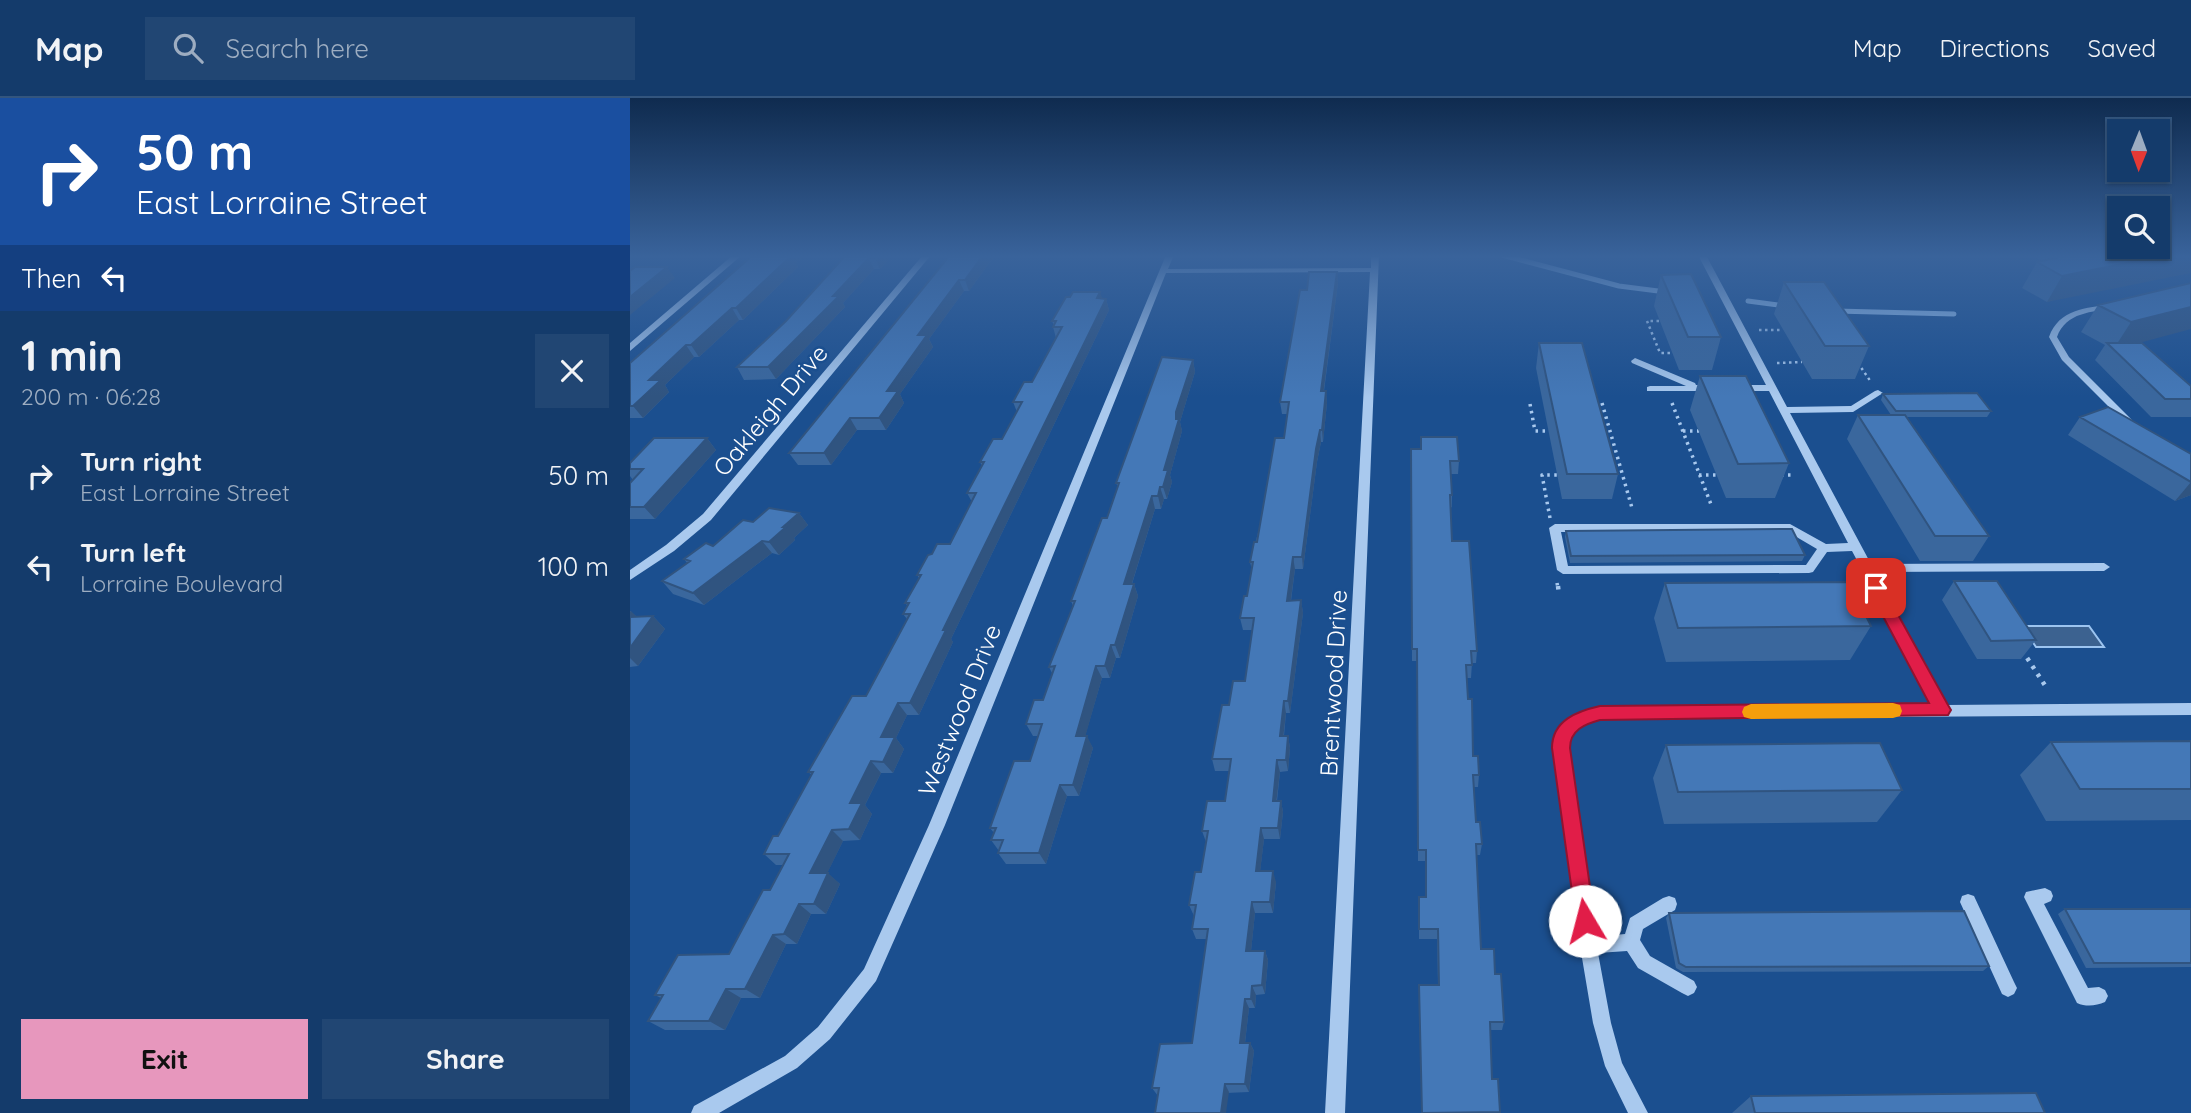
<!DOCTYPE html>
<html lang="en">
<head>
<meta charset="utf-8">
<style>
  body { margin:0; font-family:Quicksand,sans-serif; background:#214673; color:#f1f3f6; height:100vh; display:flex; flex-direction:column; font-size:26px; white-space:nowrap }
  * { box-sizing:border-box; margin:0 }
  p { font-size:23px; color:#9dadc1 }
  .icon { flex:none; width:38px; height:38px; fill:none; stroke:currentColor; stroke-width:2; stroke-linecap:round; stroke-linejoin:round }
  .map { position:relative; flex:1; overflow:hidden }
  .sheet { display:flex; flex-direction:column; background:#143b6b; width:630px }
  .sheet>* { flex:none }
  .guide { background:#1a4fa0; color:#fff; overflow:hidden }
  .needle { width:46px; rotate:181deg }
  .controls { position:absolute; left:1477px; top:21px; display:grid; gap:14px }
  .controls a { display:grid; place-items:center; width:63px; height:63px; border-radius:0px; background:#143b6b; box-shadow:0 2px 5px #0004,0 0 0 2px #33557e; font-size:35px }
  .pin { position:absolute; display:grid; place-items:center; width:60px; height:60px; color:#fff; margin:-30px; border-radius:14px; box-shadow:0 4px 10px #0006 }
  .me { position:absolute; width:77px; margin:-38px; rotate:352deg; stroke-linejoin:round; filter:drop-shadow(0 0 5px #0008) }
  .turn { display:flex; align-items:center; gap:24px; height:147px; padding:0 21px; font-size:32px }
  .turn .icon { width:91px; height:91px; stroke-width:2.5 }
  .turn b { display:block; font-size:49px; line-height:60px }
  .then { display:flex; align-items:center; height:66px; padding:0 21px; background:#0003; gap:14px; font-size:26px }
  .round { display:grid; place-items:center; flex:none; width:74px; height:74px; border-radius:0px; background:#214673 }
  .overview { display:flex; align-items:center; justify-content:space-between; height:119px; padding:0 21px }
  h1 { font-size:42px; font-weight:800; line-height:52px }
  .primary-button { display:flex; gap:14px; margin-top:auto; padding:14px 21px }
  .primary-button a { flex:1; height:80px; border-radius:0px; background:#e797bd; color:#111; font-size:28px; font-weight:800; line-height:80px; text-align:center }
  .primary-button a+a { background:#214673; color:#f1f3f6 }
  ul { padding:0; list-style:none }
  li { display:flex; align-items:center; gap:21px; height:91px; padding:0 21px }
  li div { flex:1 }
  li b { display:block; font-size:26px }
  li em { font-style:normal }
  header { display:flex; align-items:center; gap:42px; box-sizing:border-box; height:98px; padding:0 35px; background:#143b6b; border-bottom:2px solid #33557e }
  header strong { font-size:33px }
  nav { display:flex; gap:38px; margin-inline-start:auto; font-size:24px }
  .search { width:490px; height:63px; background:#214673; display:flex; align-items:center; gap:18px; box-sizing:border-box; padding:0 24px; border-radius:0px; color:#9dadc1; font-size:26px }
  main { display:flex; flex:1; min-height:0 }
  .map>svg:first-child { display:block }
  .water { fill:#3c6290; stroke:#9cc4f0; stroke-width:2 }
  .lines { fill:none; stroke-linecap:round; stroke-linejoin:round }
  .stream { stroke:#9cc4f0; stroke-width:5 }
  .path-far2 { stroke:#a9c9ee; stroke-width:2.5; stroke-dasharray:2.5 3.5; stroke-linecap:butt }
  .path-far1 { stroke:#a9c9ee; stroke-width:3.5; stroke-dasharray:2.5 4.5; stroke-linecap:butt }
  .path { stroke:#a9c9ee; stroke-width:4.5; stroke-dasharray:3.5 6; stroke-linecap:butt }
  .minor { fill:#a9c9ee; fill-rule:evenodd }
  .wall { fill:#3a679d }
  .shaded-wall { fill:#305480 }
  .building { fill:#4478b7; stroke:#305480; stroke-width:2 }
  .route { fill:#e11d48; stroke:#92132f; stroke-width:2 }
  .slow { fill:#f59e0b }
  .labels { text-anchor:middle; dominant-baseline:central; stroke-width:5; stroke-linejoin:round; paint-order:stroke }
  .street-label { font-size:24px; fill:#fff; stroke:#1b4f8f }
</style>
</head>
<body>
<header>
<strong>Map</strong>
<div class="search"><svg class="icon" aria-label="search" viewBox="0 0 24 24"><circle cx="10" cy="10" r="6"/><path d="M15 15l6 6"/></svg>Search here</div>
<nav><a>Map</a><a>Directions</a><a>Saved</a></nav>
</header>
<main>
<section class="sheet">
<div class="guide">
<div class="turn"><svg class="icon" aria-label="right" viewBox="0 0 24 24"><path d="M7 20v-9h11M14 6l5 5-5 5"/></svg><div><b>50 m</b>East Lorraine Street</div></div>
<div class="then">Then<svg class="icon" aria-label="left" viewBox="0 0 24 24"><path d="M17 20v-9H6M10 6l-5 5 5 5"/></svg></div>
</div>
<div class="overview"><div><h1>1 min</h1><p>200 m · 06:28</p></div><a class="round"><svg class="icon" aria-label="close" viewBox="0 0 24 24"><path d="M6 6l12 12M18 6L6 18"/></svg></a></div>
<ul>
<li><svg class="icon" aria-label="right" viewBox="0 0 24 24"><path d="M7 20v-9h11M14 6l5 5-5 5"/></svg><div><b>Turn right</b><p>East Lorraine Street</p></div><em>50 m</em></li>
<li><svg class="icon" aria-label="left" viewBox="0 0 24 24"><path d="M17 20v-9H6M10 6l-5 5 5 5"/></svg><div><b>Turn left</b><p>Lorraine Boulevard</p></div><em>100 m</em></li>
</ul>
<div class="primary-button"><a>Exit</a><a>Share</a></div>
</section>
<div class="map">
<svg width="1561" height="1015" viewBox="0 0 1561 1015">
  <rect width="100%" height="100%" fill="#1b4f8f"/>
  <!-- water -->
  <path class="water" d="M1392,528H1459L1474,549H1406Z"/>
  <g class="lines">
    <!-- stream -->
    <path class="stream" d="M872,157L989,188L1036,194
      M1118,203L1155,208
      M1206,213L1324,216"/>
    <!-- path-far2 -->
    <path class="path-far2" d="M1029,223H1017L1030,255H1042
      M1129,232H1153
      M1147,265L1172,264
      M1228,265L1241,284"/>
    <!-- path-far1 -->
    <path class="path-far1" d="M972,305L1002,410
      M1042,305L1082,409
      M900,306L905,333H919
      M1053,333H1069
      M1069,377H1086
      M1151,377H1164
      M920,420L912,377H927
      M927,485L928,490"/>
    <!-- path -->
    <path class="path" d="M928,488L929,497
      M1392,552L1416,589"/>
    <!-- minor -->
    <path class="minor" d="M103,157H112L0,253V245Z
      M293,157H301L81,422L44,453L0,482V472L36,447L73,416Z
      M536,157H544L538,171L741,170V157H749L715,1015H695L740,174L536,175L315,727L246,883L200,941L167,970L89,1015H61L64,1008L155,958L188,929L234,871L299,727Z
      M1068,157H1076L1157,309L1221,308L1245,293L1248,292L1253,295L1223,314L1160,315L1241,466L1474,465L1480,469L1474,473L1245,474L1316,607L1561,605V617L970,621C953,624 940,631 938,650L965,839L995,836L1000,820L1033,800L1039,798L1045,800L1047,806L1045,812L1013,831L1010,842L1020,858L1064,883L1067,889L1064,895L1058,898L1052,895L1008,870L997,853L968,855L981,925L992,965L1018,1015H998L975,968L963,925L950,848L924,650C927,624 946,614 970,609L1303,607L1233,474L1229,470L1230,468L1222,453L1197,454L1183,474L1179,475L933,476L927,472L919,430L925,426H1160L1196,446L1218,445L1139,293H1108L1103,290L1108,287H1136ZM931,434H1158L1187,451L1176,467L938,468Z
      M1482,206L1486,208L1485,210C1462,214 1436,214 1427,239L1439,259L1507,327L1502,330L1499,329L1432,262L1419,239C1429,211 1456,210 1482,206Z
      M1005,260L1065,285L1066,287H1082L1087,290L1082,293H1017V289L1020,288H1056L1002,265L1001,263Z
      M1415,790L1421,793L1423,798L1421,803L1414,806L1458,890L1469,889L1475,892L1478,898L1475,904C1466,908 1456,909 1447,905L1394,799L1396,794Z
      M1338,796L1344,798L1384,884L1387,890L1384,896L1378,899L1372,896L1330,804L1332,798Z"/>
  </g>
  <!-- wall -->
  <path class="wall" d="M123,157H174L166,165L168,169L113,222H109L69,259H64L35,287L39,294L13,320H0V265Z
    M216,157H263L250,171H244L213,205L215,209L146,281L114,282L107,269L156,223Z
    M320,157H365L339,193H334L299,241L303,249L270,296L274,305L256,332H227L201,367H168L159,355Z
    M1403,157H1561L1417,204L1392,190L1407,164L1410,163Z
    M707,174L708,185L694,293H696L697,305L693,344H691L687,364L673,471H665L661,503L671,502L673,515L660,615H656L654,638H658L660,650L658,673L650,674L647,703H651L653,714L650,741H634L630,773L646,784L643,815H625L621,853H635L638,862L635,896L626,897L625,910H619L615,945H620L624,953L619,994L528,998L522,990L562,945L577,841H566L562,831L564,818L559,807L571,774L576,744L572,733L595,703L599,673H585L582,661L599,607L615,583L622,532H613L610,520L617,498L622,472L620,464L654,340L658,316H652L650,304L677,192Z
    M1031,177L1091,239L1082,272H1049L1024,208Z
    M1154,184L1239,248L1225,281H1182L1144,216Z
    M1561,185L1510,245L1561,288V319H1521L1465,262L1475,247L1451,234L1468,207Z
    M472,201H476L479,212L321,541L323,544L289,617H277L266,640L274,651L263,675H251L235,707L242,716L230,742L213,743L197,775L210,786L196,816H181L167,846H156L130,900H111L95,932H35L18,923L31,900L25,897L99,856L140,792L154,767H146L134,756L148,738L182,677L178,674L236,598L277,521L273,516L278,508L275,505L289,480L287,477L302,456L320,446L342,404L337,395L352,368L350,364L372,341L387,314L383,304L402,284L426,240L423,229L424,228L422,223Z
    M909,245L988,376L982,401H932L906,270Z
    M563,262L565,274L550,324L552,333L540,377L542,384L537,401H534L531,411H525L502,486H504L508,498L490,560H486L480,580H472L455,638L463,650L449,698H437L416,766H376L368,755L369,753L361,742L364,735L360,730L400,663L408,638H403L396,626L413,602L422,575L419,569L443,508L441,503L477,420L488,389L486,385Z
    M1070,278L1159,365L1145,400H1096L1060,312Z
    M1253,296L1361,313L1357,319H1277L1359,438L1343,463H1290L1217,341L1228,317H1261L1251,302Z
    M1450,319L1561,356V397L1545,403L1438,337Z
    M77,340L86,352L25,421H0V385L3,382L0,378V365Z
    M781,351L829,363L828,376H821L822,397V409L820,410L822,443L847,553L846,565H842L841,580H837L843,658L849,677L848,689H844L846,724L852,746L850,757H846L851,851L865,876L874,924L872,932H860L862,981L870,1015H791L808,887L807,841H789V799H795L796,763H788L787,563H782Z
    M169,415L178,427L164,440L165,442L149,457L142,455L74,507L43,496L32,483L57,465L54,461L83,448L123,424Z
    M936,433L1175,457L1172,463L940,465L935,439Z
    M1324,483L1406,542L1391,561H1347L1312,502Z
    M1035,485L1241,528L1220,562L1036,564L1024,520Z
    M0,513L7,519L23,518L35,531L8,568L0,569Z
    M1561,643V722L1416,723L1390,677L1421,644Z
    M1036,647L1272,692L1247,724L1034,726L1023,680Z
    M1435,811H1561V869L1456,870L1428,816Z
    M1039,815L1359,868L1353,873L1053,874L1046,870L1036,820Z
    M1121,998L1415,1015H1102Z"/>
  <!-- shaded-wall -->
  <path class="shaded-wall" d="M156,157H174L166,165L168,169L113,222L106,210Z
    M247,157H263L250,171L245,160Z
    M353,157H365L339,193L335,182Z
    M1537,157H1561V175L1417,204L1432,178Z
    M239,160L244,171L213,205L215,209L146,281L138,269Z
    M37,169L45,180L0,217V199Z
    M707,174L708,185L692,305L691,293Z
    M329,182L334,193L299,241L303,249L270,296L274,305L256,332L249,320L257,293L288,237Z
    M470,194L474,205L476,201L479,212L321,541L323,544L289,617L280,605L313,532Z
    M1561,209V231L1483,252L1501,224Z
    M102,210L109,222L69,259L61,247Z
    M56,247L64,259L35,287L39,294L13,320L3,308L19,282Z
    M563,262L565,274L550,324L552,333L540,377L542,384L537,401L533,389L534,372L546,321V314Z
    M696,293L697,305L693,344L692,332Z
    M220,320L227,332L201,367L194,355Z
    M690,332L691,344L687,364L673,471L672,459L686,351Z
    M77,340L86,352L25,421L14,409Z
    M1561,384V397L1545,403Z
    M530,389L534,401L531,411L528,398Z
    M522,398L525,411L498,498L494,486Z
    M169,415L178,427L164,440L165,442L149,457L139,444L153,429Z
    M132,443L142,455L74,507L63,495Z
    M663,459L665,471L659,515L657,503Z
    M504,486L508,498L490,560L485,547Z
    M671,502L673,515L660,615L658,603Z
    M1,513L13,525L0,524V514Z
    M23,518L35,531L8,568L0,560V550Z
    M481,547L486,560L480,580L475,568Z
    M466,568L472,580L452,650L446,638Z
    M654,603L656,615L652,650L650,638Z
    M268,605L277,617L266,640L274,651L263,675L253,664L251,639Z
    M457,638L463,650L449,698L443,687Z
    M658,638L660,650L658,673L656,662Z
    M647,662L650,674L645,714L643,703Z
    M241,663L251,675L235,707L242,716L230,742L219,731L220,705Z
    M430,687L437,698L416,766L409,755Z
    M651,703L653,714L650,741L648,730Z
    M631,730L634,741L629,784L626,773Z
    M202,732L213,743L192,786L180,775Z
    M643,773L646,784L643,815L640,804Z
    M198,775L210,786L196,816L184,806Z
    M622,804L625,815L620,863L616,853Z
    M169,806L181,816L167,846L154,836Z
    M143,837L156,846L130,900L115,891Z
    M635,853L638,862L635,896L632,887Z
    M622,888L626,897L625,910L621,901Z
    M96,891L111,900L95,932L79,923Z
    M615,901L619,910L614,953L610,945Z
    M620,945L624,953L619,994L615,986Z
    M595,986L599,994L596,1015H591Z"/>
  <!-- building -->
  <path class="building" d="M123,157H162L106,210H102L61,247H56L19,282H31L3,308H0V265Z
    M216,157H247L245,160H239L203,198H209L138,269H107L156,223Z
    M320,157H353L335,182H329L288,237H297L257,293H268L249,320H220L194,355H159Z
    M1440,157H1537L1432,178L1407,164Z
    M5,169H37L0,199V173Z
    M679,174H707L691,293H696L692,332H690L686,351L672,459H663L657,503L671,502L658,603H654L650,638H658L656,662H647L643,703H651L648,730H631L626,773H643L640,804H622L616,853H635L632,887L622,888L621,901H615L610,945H620L615,986H595L591,1015H525L529,990H522L530,946L562,945L578,831H562L566,807H559L565,774H571L578,733H572L577,703H595L601,661H582L592,607H599L603,583H615L624,520H610L614,498H617L623,464H620L624,444H627L645,340H654L659,304H650L670,192H677Z
    M1061,176L1091,239H1058L1031,177Z
    M1154,184H1194L1239,248H1195Z
    M1561,185V209L1501,224L1468,207Z
    M443,194H470L467,200L476,201L313,532H316L280,605H268L251,639H265L253,664L241,663L220,705H232L219,731L202,732L180,775H198L184,806H169L154,836L143,837L115,891H96L79,923H18L33,897H25L48,857L99,856L133,792H140L159,756H134L143,738H148L183,674H178L222,598H236L280,516H273L279,505H275L291,477H287L298,457L302,456L307,446H320L346,395H337L354,364H350L363,341H372L392,304H383L394,284H402L432,229H423L426,223H422L436,199H440Z
    M909,245H952L988,376H937Z
    M1477,245H1512L1561,288V301H1535Z
    M532,259L563,262L546,314V321H549L534,372H538L533,389H530L528,398H522L494,486H504L485,547H481L475,568H466L446,638H457L443,687H430L409,755H368L373,742H361L366,730H360L384,663H400L412,626H396L404,602H413L425,568L419,569L445,503H441L472,420H477L489,385H486Z
    M1070,278H1116L1159,365L1108,366Z
    M1347,295L1361,313H1266L1253,296Z
    M1478,309L1561,356V384L1450,319Z
    M1228,317H1275L1359,438H1305Z
    M791,339H827L829,363H820L822,397H820L822,443H839L842,484L847,553H841L842,567H836L838,601H842L843,658H848L849,677H843L846,724H850L852,746H846L851,851H864L865,876H871L874,924H860L862,981H868L870,1014L792,1015L789,887H809L808,831H789V799H796V752H788L787,551H782L781,351H791Z
    M24,340H77L14,409H0V385L13,371H0V365Z
    M139,410L169,415L153,429H156L139,444L132,443L63,495L32,483L60,463L54,461L76,445L83,448L113,422L123,424Z
    M1162,431L1175,457L941,458L936,433Z
    M1324,483H1367L1406,542L1361,543Z
    M1219,484L1241,528L1048,530L1035,485Z
    M23,518L0,550V519Z
    M1561,643V691H1450L1421,644Z
    M1250,645L1272,692L1048,694L1036,647Z
    M1435,811H1561V865H1464Z
    M1334,813L1359,868L1056,869L1049,865L1039,815Z
    M1406,995L1415,1015H1125L1121,998Z"/>
  <!-- sky -->
  <linearGradient id="sky" x2="0" y2="1"><stop stop-color="#0f2b4f"/><stop offset="0.53" stop-color="#39639b"/><stop offset="1" stop-color="#39639b" stop-opacity="0"/></linearGradient>
  <rect width="1561" height="299" fill="url(#sky)"/>
  <!-- route -->
  <path class="route" d="M1246,485L1251,486L1318,607L1321,612L1318,617L970,622C955,626 940,632 940,650L965,823L962,830L955,833L947,830L922,650C922,622 948,613 970,608L1299,605L1238,490Z"/>
  <!-- slow -->
  <path class="slow" d="M1263,605L1270,607L1272,613L1270,618L1263,620L1121,621L1114,619L1112,614L1114,609L1121,606Z"/>
  <g class="labels">
    <!-- street labels -->
    <g class="street-label">
      <text transform="translate(140 312) rotate(-50)">Oakleigh Drive</text>
      <text transform="translate(703 585) rotate(-87)">Brentwood Drive</text>
      <text transform="translate(329 612) rotate(-68)">Westwood Drive</text>
    </g>
  </g>
</svg>
<div class="controls">
<a><svg class="needle" viewBox="-14 -14 28 28"><path d="M0-13l5 13h-10z" fill="#e53935"/><path d="M0 13l5-13h-10z" fill="#9dadc1"/></svg></a>
<a><svg class="icon" aria-label="search" viewBox="0 0 24 24"><circle cx="10" cy="10" r="6"/><path d="M15 15l6 6"/></svg></a>
</div>
<div class="pin" style="left:1246px;top:490px;background:#d93025"><svg class="icon" aria-label="arrive" viewBox="0 0 24 24"><path d="M6 21V4h12l-3 4 3 4H6"/></svg></div>
<svg class="me" style="left:955px;top:823px" viewBox="-20 -20 40 40"><circle r="19" fill="#fff"/><path d="M0-13L10 11 0 6-10 11z" fill="#e11d48"/></svg>
</div>
</main>
</body>
</html>
